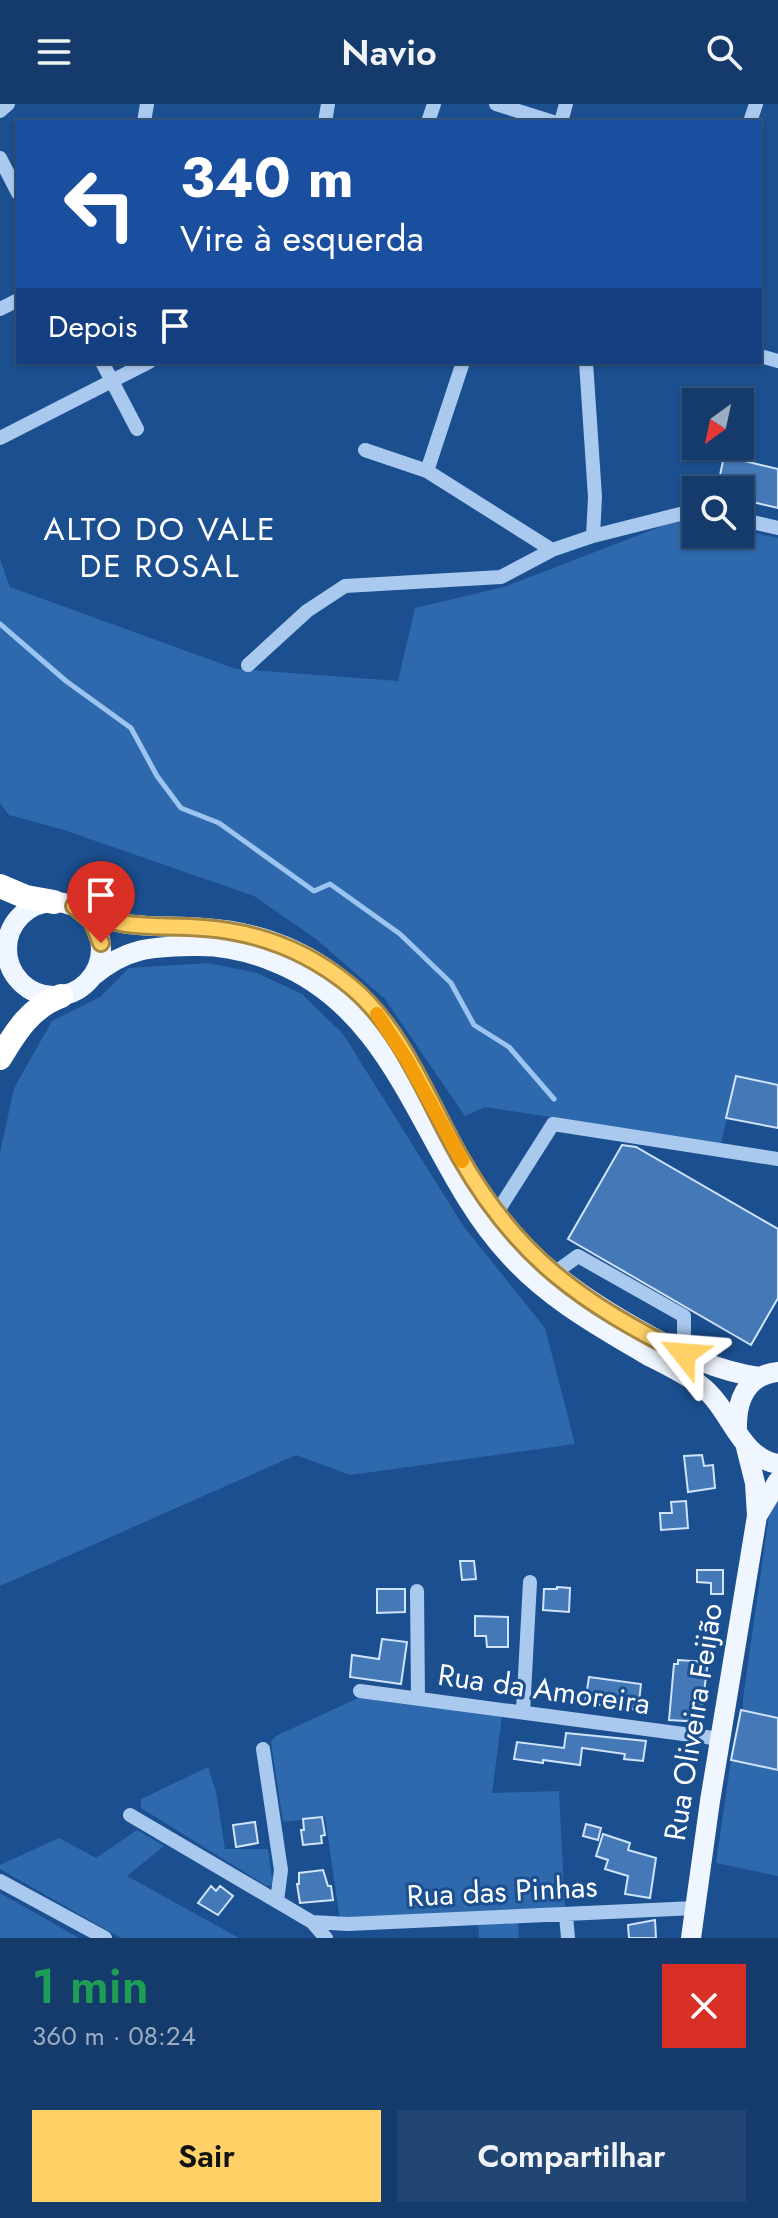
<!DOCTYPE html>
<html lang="pt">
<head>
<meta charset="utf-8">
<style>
  body { margin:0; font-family:Jost,sans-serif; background:#214673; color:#f1f3f6; height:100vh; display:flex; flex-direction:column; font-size:30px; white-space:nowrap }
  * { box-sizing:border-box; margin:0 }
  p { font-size:26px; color:#9dadc1 }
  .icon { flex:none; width:44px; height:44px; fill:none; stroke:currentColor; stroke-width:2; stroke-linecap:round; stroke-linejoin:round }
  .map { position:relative; height:1834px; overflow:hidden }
  .sheet { display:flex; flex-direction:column; background:#143b6b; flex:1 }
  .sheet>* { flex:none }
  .hud { position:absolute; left:16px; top:16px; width:746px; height:244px; border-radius:0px; box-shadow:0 2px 6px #0004,0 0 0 2px #33557e; background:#1a4fa0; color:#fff; overflow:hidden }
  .needle { width:52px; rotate:213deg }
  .tools { position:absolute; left:682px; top:284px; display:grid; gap:16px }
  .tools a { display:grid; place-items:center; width:72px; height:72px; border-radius:0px; background:#143b6b; box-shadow:0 2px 6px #0004,0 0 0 2px #33557e; font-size:40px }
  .pin { position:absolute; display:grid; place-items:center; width:68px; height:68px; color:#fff; margin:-82px -34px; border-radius:50% 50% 50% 0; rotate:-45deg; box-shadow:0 0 8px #0007 }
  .pin .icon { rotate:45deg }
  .me { position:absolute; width:88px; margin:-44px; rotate:298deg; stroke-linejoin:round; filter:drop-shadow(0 0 6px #0008) }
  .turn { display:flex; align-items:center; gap:28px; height:168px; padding:0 32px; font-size:36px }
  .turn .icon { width:104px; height:104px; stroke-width:2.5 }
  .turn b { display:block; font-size:56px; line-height:68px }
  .then { display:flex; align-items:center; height:76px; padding:0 32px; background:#0003; gap:16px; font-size:30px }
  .round { display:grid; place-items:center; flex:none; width:84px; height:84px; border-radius:0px; background:#214673 }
  .summary { display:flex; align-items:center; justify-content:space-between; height:136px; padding:0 32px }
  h1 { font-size:48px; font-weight:600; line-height:60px; color:#1e9e55 }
  .primary-button { display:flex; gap:16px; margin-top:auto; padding:16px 32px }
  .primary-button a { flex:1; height:92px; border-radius:0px; background:#ffd166; color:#111; font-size:32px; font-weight:600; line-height:92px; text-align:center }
  .primary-button a+a { background:#214673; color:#f1f3f6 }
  header { display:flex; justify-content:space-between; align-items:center; height:104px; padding:0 32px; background:#143b6b; font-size:36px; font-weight:600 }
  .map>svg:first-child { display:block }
  .green { fill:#2e69ad }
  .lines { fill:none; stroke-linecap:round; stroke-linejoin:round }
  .stream { stroke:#9cc4f0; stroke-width:5 }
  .building { fill:#4478b7; stroke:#cfe3fa; stroke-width:2 }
  .minor { stroke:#a9c9ee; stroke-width:14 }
  .major { stroke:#f0f6ff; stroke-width:20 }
  .highway { stroke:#fff; stroke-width:24 }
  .route-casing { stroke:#a68842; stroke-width:20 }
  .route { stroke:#ffd166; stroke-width:14 }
  .slow { stroke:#f59e0b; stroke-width:14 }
  .labels { text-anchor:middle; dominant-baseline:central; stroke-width:6; stroke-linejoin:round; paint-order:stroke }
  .street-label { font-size:30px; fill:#fff; stroke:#1b4f8f }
  .neighbourhood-label { font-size:32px; letter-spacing:2px; fill:#fff; stroke:#1b4f8f }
</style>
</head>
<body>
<header><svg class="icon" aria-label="menu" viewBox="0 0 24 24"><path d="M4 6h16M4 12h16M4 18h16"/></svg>Navio<svg class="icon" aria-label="search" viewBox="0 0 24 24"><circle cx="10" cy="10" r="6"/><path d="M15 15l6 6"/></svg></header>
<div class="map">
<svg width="778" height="1834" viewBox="0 0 778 1834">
  <rect width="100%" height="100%" fill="#1b4f8f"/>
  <!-- green -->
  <path class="green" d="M683,414L696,417V430H740V426L778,434V981L736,972L721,1040L485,1003L465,1012L385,895L316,835L254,792L64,726L9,711L0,699V455L10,483L236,565L398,577L415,504L504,483Z
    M208,859L257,869L302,890L343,930L464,1123L545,1224L575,1340L350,1371L296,1351L0,1482V1049L14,984L52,917L100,893L129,864Z
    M778,1391V1614L743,1606V1595L769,1411Z
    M360,1593L502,1612L492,1689L559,1687L565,1805L340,1816L325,1713L283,1718L271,1638L276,1632Z
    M731,1656L778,1666V1772L716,1759Z
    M208,1663L216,1688L225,1745H268L273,1781L267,1782L141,1704V1695Z
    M137,1726L164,1742L127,1772L239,1834H121L0,1765V1761L59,1734L96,1754Z
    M0,1789L79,1834H0Z
    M518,1817L519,1834H479L478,1819Z"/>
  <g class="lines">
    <!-- stream -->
    <path class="stream" d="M0,520L66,577L131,624L157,672L181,704L219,719L314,787L330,780L400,830L451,879L474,921L509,943L554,995"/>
  </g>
  <!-- building -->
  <path class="building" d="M725,347L741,351L740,356L778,365V404L748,397L750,389L740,386H717Z
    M736,972L778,981V1024L726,1014Z
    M622,1041L636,1043L778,1125V1194L751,1241L568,1135Z
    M702,1351L704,1362L713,1361L715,1384L688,1388L684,1352Z
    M686,1397L688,1424L661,1426L660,1409H672L671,1398Z
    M460,1457H474L476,1475L462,1476Z
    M697,1466H723V1490H711V1479L697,1478Z
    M557,1483L570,1484L569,1508L543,1506L544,1485H557Z
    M377,1485H405V1508L377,1509Z
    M475,1512L508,1513V1543H487L486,1532H475Z
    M382,1535L407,1538L401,1580L350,1573L352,1551L379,1555Z
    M678,1556L708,1558L700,1618L669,1616L674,1560H678Z
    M589,1573L641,1580L638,1606L585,1599Z
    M741,1606L778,1614V1666L731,1656Z
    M566,1629L646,1637L643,1657L624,1655L625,1650L582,1644L580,1661L543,1656V1659L514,1655L517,1638L564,1644Z
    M322,1713L325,1731L321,1732L322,1739L303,1741L301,1726H304L303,1715Z
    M255,1718L258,1739L236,1743L233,1721Z
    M586,1720L601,1724L598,1736L583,1732Z
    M603,1730L630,1739L628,1746L656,1754L650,1794L625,1790L628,1772L605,1765L608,1756L596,1752Z
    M323,1766L328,1782H331L333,1796L300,1799L297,1780H299V1769Z
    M211,1782L216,1787L220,1782L233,1792L218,1811L198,1799Z
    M655,1816L656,1834H629L628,1821Z"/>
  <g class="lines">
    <!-- minor -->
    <path class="minor" d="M496,0L553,18
      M0,7L8,0
      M144,18L147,0
      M325,18L328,0
      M428,18L434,0
      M561,18L566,0
      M750,18L756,0
      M0,54L18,89
      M0,205L18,196
      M760,252L778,257
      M102,258L137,325
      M586,258L595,393L593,432
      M0,334L149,258
      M365,346L427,367L552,446
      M427,367L463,258
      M740,415L778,424
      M248,561L307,507L345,482L501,473L552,446L593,432L696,406
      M494,1108L501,1102L553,1020L778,1055
      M553,1170L578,1152L684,1212V1250
      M417,1487L418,1594
      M360,1587L721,1635
      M523,1608L530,1478
      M263,1645L281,1766L277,1797
      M130,1711L312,1818L326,1834
      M0,1777L105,1834
      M566,1811L568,1834
      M312,1818L348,1820L695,1804"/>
    <!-- major -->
    <path class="major" d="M7 845a47 47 0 1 1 94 0a47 47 0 1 1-94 0Z
      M74,802C122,828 154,820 204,824C251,827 296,842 334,870C397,915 423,989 460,1054C509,1140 561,1183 647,1230C684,1251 717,1267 759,1273
      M93,872C127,843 152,843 194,842C222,841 251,848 277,859C403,910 424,1060 510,1152C549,1195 598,1222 647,1251C665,1260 684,1269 700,1281C732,1305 738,1353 778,1360
      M737,1327C736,1298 745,1271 778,1268
      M757,1412L778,1377
      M691,1834L710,1697L757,1412L755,1379L746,1343"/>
    <!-- highway -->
    <path class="highway" d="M0,782L26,793L54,798
      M0,954C16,927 31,903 61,892"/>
  </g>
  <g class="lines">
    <!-- route casing -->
    <g class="route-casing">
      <path id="route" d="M101,839L92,817L74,802C121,828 154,820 204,824C257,828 307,847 349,881C402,924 427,995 460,1053C517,1154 582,1199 684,1250"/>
    </g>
    <!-- route -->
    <use href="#route" class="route"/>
    <!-- slow -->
    <path class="slow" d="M377,910L407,956L462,1057"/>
  </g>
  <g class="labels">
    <!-- street labels -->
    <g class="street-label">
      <text transform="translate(544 1585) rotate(8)">Rua da Amoreira</text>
      <text transform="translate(693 1618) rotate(-81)">Rua Oliveira Feijão</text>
      <text transform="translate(502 1787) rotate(-3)">Rua das Pinhas</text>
    </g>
    <!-- neighbourhood labels -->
    <g class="neighbourhood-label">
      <text x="160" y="425">ALTO DO VALE<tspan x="160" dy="37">DE ROSAL</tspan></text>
    </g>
  </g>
</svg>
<div class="tools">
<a><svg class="needle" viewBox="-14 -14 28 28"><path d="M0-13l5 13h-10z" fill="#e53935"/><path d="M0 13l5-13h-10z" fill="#9dadc1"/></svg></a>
<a><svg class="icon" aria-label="search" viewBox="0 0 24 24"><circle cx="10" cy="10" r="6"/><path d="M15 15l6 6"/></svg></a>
</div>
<div class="pin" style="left:101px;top:839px;background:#d93025"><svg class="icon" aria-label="arrive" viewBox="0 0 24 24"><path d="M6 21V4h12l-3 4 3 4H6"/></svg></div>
<svg class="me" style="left:684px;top:1250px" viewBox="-20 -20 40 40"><path d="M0-17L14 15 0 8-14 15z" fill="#ffd166" stroke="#fff" stroke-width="4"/></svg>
<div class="hud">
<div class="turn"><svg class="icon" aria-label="left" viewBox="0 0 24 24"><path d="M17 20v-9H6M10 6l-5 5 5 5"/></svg><div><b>340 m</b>Vire à esquerda</div></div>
<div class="then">Depois<svg class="icon" aria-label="arrive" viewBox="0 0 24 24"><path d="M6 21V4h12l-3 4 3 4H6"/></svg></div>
</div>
</div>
<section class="sheet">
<div class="summary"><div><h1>1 min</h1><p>360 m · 08:24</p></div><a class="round" style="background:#d93025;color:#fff"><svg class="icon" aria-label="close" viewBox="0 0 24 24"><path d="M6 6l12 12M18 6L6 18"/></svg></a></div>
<div class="primary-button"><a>Sair</a><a>Compartilhar</a></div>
</section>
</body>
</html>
